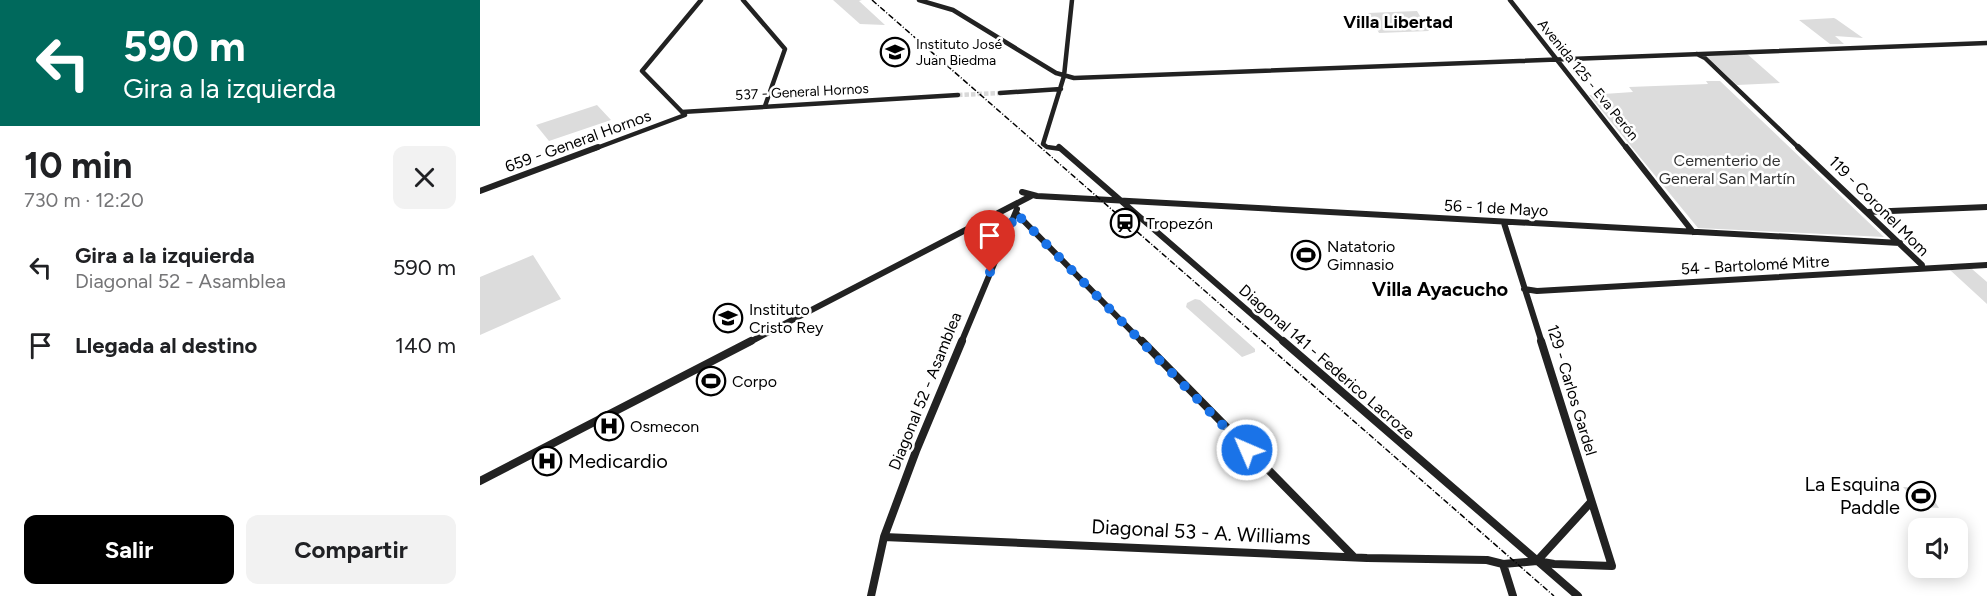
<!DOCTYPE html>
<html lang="es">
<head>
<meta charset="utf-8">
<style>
  body { margin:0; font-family:Figtree,sans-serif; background:#f2f2f2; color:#202124; height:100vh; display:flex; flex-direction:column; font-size:22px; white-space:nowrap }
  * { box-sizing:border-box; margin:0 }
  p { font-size:20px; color:#757577 }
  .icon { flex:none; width:33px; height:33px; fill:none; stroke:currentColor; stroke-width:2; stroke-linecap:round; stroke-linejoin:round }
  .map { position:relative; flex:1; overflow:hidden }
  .details { display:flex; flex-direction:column; background:#fff; width:480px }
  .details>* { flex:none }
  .banner { background:#00695c; color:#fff; overflow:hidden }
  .fabs { position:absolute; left:1428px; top:518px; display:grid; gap:12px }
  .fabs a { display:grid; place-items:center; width:60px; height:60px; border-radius:12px; background:#fff; box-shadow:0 3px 15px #0003; font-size:30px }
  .pin { position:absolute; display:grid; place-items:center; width:51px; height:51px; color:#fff; margin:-62px -26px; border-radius:50% 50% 50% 0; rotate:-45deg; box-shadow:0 0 6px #0007 }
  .pin .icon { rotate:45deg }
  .me { position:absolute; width:66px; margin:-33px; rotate:315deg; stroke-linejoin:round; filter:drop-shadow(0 0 4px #0008) }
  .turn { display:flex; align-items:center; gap:21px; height:126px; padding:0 24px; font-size:27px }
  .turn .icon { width:78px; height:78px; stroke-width:2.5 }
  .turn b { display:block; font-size:42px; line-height:51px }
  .round { display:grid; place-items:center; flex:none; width:63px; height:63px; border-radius:12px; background:#f2f2f2 }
  .headline { display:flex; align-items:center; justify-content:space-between; height:102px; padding:0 24px }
  h1 { font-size:36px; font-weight:700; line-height:45px }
  .button { display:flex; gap:12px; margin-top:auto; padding:12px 24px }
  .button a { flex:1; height:69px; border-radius:12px; background:#000; color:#fff; font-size:24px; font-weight:700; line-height:69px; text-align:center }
  .button a+a { background:#f2f2f2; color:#202124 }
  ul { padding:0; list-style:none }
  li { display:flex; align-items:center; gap:18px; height:78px; padding:0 24px }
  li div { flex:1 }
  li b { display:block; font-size:22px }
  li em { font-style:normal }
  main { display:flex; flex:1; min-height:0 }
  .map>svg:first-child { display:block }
  .green { fill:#dcdcdc }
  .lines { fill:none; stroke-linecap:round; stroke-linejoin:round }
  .secondary-tunnel { stroke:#d9d9d9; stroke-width:4.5; stroke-dasharray:4.5 2; stroke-linecap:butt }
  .secondary-far2 { stroke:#222; stroke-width:4.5 }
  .secondary-far1 { stroke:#222; stroke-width:6 }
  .secondary { stroke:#222; stroke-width:8 }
  .rail { stroke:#000; stroke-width:1.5; stroke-dasharray:6 2 1 2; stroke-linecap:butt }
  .route { stroke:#1a73e8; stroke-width:10; stroke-dasharray:0 18 }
  .labels { text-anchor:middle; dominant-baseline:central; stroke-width:5; stroke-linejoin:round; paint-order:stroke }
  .far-poi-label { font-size:14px; fill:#000; stroke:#fff; text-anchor:start }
  .far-street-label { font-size:14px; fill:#000; stroke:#fff }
  .street-label { font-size:16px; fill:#000; stroke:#fff }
  .park-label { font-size:16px; fill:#333; stroke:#fff }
  .poi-label { font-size:16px; fill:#000; stroke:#fff; text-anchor:start }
  .far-district-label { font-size:18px; font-weight:bold; fill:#000; stroke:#fff }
  .quarter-label { font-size:20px; font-weight:bold; fill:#000; stroke:#fff }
  .near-poi-label { font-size:20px; fill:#000; stroke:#fff; text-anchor:start }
  .near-street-label { font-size:20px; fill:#000; stroke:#fff }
</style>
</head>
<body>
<main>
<section class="details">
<div class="banner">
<div class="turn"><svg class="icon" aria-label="left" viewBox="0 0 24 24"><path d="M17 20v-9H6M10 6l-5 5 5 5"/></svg><div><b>590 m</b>Gira a la izquierda</div></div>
</div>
<div class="headline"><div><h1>10 min</h1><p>730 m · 12:20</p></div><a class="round"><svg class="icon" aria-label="close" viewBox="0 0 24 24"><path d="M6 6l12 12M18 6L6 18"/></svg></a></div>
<ul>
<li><svg class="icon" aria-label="left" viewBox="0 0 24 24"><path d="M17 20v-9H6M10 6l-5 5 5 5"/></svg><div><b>Gira a la izquierda</b><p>Diagonal 52 - Asamblea</p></div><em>590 m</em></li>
<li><svg class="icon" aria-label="arrive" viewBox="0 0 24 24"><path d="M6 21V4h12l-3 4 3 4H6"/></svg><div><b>Llegada al destino</b></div><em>140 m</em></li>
</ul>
<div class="button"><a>Salir</a><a>Compartir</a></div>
</section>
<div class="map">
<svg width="1507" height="596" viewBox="0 0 1507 596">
  <rect width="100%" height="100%" fill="#fff"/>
  <!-- green -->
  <path class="green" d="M353,0H382L379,1L405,25L380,24Z
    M937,11L949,31L899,33L888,13Z
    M1354,18L1356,19L1383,38L1355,36L1364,44H1350L1319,20Z
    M1266,53L1300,83L1257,85L1225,55Z
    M1226,81H1240L1404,237L1218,228L1109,95L1153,92L1149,87L1228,84Z
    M117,105L131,120L69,141L56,125Z
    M53,255L81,299L0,335V277Z
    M1492,269L1507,282V304L1470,270Z
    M715,299L720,300L775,349V352L762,357L706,307L707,303Z
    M1423,487L1446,488L1459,508L1442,507Z"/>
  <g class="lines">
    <!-- secondary-tunnel -->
    <path class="secondary-tunnel" d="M478,95L520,93"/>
    <!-- secondary-far2 -->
    <path class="secondary-far2" d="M263,0L305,49L285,106
      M439,0L473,10L576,73L594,78L1507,43
      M1030,0L1147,149
      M1217,54L1225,58L1320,149
      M520,93L581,89
      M202,112L478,95
      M114,149L205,115L162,71L221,0
      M581,149L567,147L563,144L584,76L592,0"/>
    <!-- secondary-far1 -->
    <path class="secondary-far1" d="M579,147L805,343
      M1146,147L1213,232
      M1318,147L1442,265V268
      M0,191L118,147
      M542,192L557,196L1420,243
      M1387,212L1507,207
      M536,213L663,343
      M1024,223L1062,343
      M1044,289L1057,291L1507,265
      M268,343L551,196
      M481,343L537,209"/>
    <!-- secondary -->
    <path class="secondary" d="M662,341L874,557
      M803,341L1098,596
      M0,481L271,341
      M404,537L887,558L1007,560L1023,564L1057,561L1074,564L1132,566L1061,341
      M1057,561L1111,502
      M1023,564L1033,596
      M391,596L404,537L436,451L482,341"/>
    <!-- rail -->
    <path class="rail" d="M392,0L1074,596"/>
  </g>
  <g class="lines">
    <!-- route -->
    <path class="route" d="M510,272L536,213L767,450"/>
  </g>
  <!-- icons -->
  <defs>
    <g id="university-ring" transform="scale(1.5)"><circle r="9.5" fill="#fff" stroke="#000" stroke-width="1.5"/><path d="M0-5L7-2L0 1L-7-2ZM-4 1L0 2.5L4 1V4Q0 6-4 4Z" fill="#000"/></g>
    <g id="station-ring" transform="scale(1.5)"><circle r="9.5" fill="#fff" stroke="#000" stroke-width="1.5"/><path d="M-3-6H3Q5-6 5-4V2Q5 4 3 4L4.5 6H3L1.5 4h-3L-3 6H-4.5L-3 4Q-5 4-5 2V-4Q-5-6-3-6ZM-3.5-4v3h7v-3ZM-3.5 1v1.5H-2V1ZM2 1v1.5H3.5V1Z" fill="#000"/></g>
    <g id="stadium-ring" transform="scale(1.5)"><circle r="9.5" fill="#fff" stroke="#000" stroke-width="1.5"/><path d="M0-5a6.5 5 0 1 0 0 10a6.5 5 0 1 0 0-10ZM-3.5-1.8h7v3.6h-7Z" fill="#000"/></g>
    <g id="hospital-ring" transform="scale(1.5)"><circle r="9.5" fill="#fff" stroke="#000" stroke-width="1.5"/><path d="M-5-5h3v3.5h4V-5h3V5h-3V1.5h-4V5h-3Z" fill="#000"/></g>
  </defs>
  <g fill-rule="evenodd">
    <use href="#university-ring" x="415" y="52"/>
    <use href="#station-ring" x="645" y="223"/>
    <use href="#stadium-ring" x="826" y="255"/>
    <use href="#university-ring" x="248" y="318"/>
    <use href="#stadium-ring" x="231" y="381"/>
    <use href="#hospital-ring" x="129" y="426"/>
    <use href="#hospital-ring" x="67" y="461"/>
    <use href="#stadium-ring" x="1441" y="496"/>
  </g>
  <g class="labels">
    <!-- far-poi labels -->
    <g class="far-poi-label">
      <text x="436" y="44">Instituto José<tspan x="436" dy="16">Juan Biedma</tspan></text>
    </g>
    <!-- far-street labels -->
    <g class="far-street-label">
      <text transform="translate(1108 80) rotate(51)">Avenida 125 - Eva Perón</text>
      <text transform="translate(322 92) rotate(-3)">537 - General Hornos</text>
    </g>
    <!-- street labels -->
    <g class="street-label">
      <text transform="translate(98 141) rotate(-20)">659 - General Hornos</text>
      <text transform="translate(1399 206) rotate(45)">119 - Coronel Mom</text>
      <text transform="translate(1016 208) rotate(3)">56 - 1 de Mayo</text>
      <text transform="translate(1275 265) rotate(-3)">54 - Bartolomé Mitre</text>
      <text transform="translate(847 362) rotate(41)">Diagonal 141 - Federico Lacroze</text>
      <text transform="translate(1092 390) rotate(73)">129 - Carlos Gardel</text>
      <text transform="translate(445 391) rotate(-68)">Diagonal 52 - Asamblea</text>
    </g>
    <!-- park labels -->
    <g class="park-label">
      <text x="1247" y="160">Cementerio de<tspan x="1247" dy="18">General San Martín</tspan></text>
    </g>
    <!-- poi labels -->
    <g class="poi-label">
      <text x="666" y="223">Tropezón</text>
      <text x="847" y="246">Natatorio<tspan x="847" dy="18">Gimnasio</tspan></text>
      <text x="269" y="309">Instituto<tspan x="269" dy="18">Cristo Rey</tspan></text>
      <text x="252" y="381">Corpo</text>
      <text x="150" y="426">Osmecon</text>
    </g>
    <!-- far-district labels -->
    <g class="far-district-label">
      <text x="918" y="22">Villa Libertad</text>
    </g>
    <!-- quarter labels -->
    <g class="quarter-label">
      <text x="960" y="289">Villa Ayacucho</text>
    </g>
    <!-- near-poi labels -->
    <g class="near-poi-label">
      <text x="88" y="461">Medicardio</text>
      <text x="1420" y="484" text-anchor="end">La Esquina<tspan x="1420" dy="23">Paddle</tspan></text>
    </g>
    <!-- near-street labels -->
    <g class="near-street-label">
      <text transform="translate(721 532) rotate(3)">Diagonal 53 - A. Williams</text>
    </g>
  </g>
</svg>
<div class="fabs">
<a><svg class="icon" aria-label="sound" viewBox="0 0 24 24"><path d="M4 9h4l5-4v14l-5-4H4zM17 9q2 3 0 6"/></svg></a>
</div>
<div class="pin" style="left:510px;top:272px;background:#d93025"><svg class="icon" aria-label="arrive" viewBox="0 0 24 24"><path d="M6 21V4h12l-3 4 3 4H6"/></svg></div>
<svg class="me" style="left:767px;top:450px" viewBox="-20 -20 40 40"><circle r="17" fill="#1a73e8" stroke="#fff" stroke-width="3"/><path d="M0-11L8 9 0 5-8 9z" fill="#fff"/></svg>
</div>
</main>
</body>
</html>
